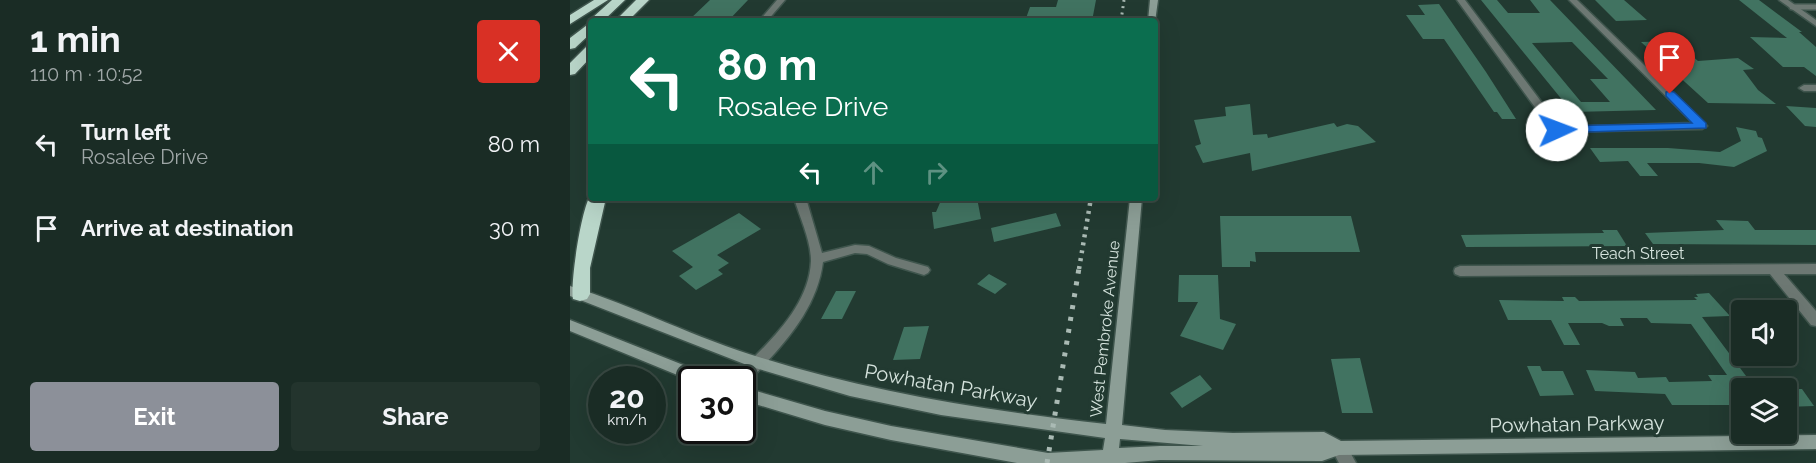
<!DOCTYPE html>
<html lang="en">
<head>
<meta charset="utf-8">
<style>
  body { margin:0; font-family:Raleway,sans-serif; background:#23342d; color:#f1f3f6; height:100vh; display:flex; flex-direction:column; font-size:22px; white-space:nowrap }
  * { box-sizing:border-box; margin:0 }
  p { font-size:20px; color:#9fa7a7 }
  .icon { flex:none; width:33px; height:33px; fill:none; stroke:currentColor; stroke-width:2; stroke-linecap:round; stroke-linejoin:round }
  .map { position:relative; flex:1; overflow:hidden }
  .sheet { display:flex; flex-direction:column; background:#1a2c25; width:570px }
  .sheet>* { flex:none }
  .banner { position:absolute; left:18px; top:18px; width:570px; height:183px; border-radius:6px; box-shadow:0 6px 24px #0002,0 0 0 2px #384842; background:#0b6e4f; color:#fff; overflow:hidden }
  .controls { position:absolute; left:1161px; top:300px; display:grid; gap:12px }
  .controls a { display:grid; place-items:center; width:66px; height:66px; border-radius:6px; background:#1a2c25; box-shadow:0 6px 24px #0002,0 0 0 2px #384842; font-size:30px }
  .speed { position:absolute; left:18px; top:366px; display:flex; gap:12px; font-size:30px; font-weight:700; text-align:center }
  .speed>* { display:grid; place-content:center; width:78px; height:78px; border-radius:50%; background:#1a2c25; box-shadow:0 6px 24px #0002,0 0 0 2px #384842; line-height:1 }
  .speed small { font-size:15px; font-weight:400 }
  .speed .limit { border:3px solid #111; border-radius:9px; background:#fff; color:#111 }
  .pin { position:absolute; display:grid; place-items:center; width:51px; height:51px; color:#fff; margin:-62px -26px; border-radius:50% 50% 50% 0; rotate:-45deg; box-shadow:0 0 6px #0007 }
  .pin .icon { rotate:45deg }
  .me { position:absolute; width:66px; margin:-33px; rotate:88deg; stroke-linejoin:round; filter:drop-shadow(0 0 4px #0008) }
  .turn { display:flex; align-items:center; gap:21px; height:126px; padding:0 30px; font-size:27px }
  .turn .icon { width:78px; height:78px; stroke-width:2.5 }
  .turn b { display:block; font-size:42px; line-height:51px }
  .lanes { display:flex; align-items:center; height:57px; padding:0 30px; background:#0003; justify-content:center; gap:30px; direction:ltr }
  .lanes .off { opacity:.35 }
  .round { display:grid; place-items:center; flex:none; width:63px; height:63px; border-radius:6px; background:#23342d }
  .headline { display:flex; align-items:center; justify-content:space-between; height:102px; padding:0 30px }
  h1 { font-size:36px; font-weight:700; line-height:45px }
  .cta { display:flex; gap:12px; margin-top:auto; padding:12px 30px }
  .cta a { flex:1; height:69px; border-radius:6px; background:#8c9099; color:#fff; font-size:24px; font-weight:700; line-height:69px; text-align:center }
  .cta a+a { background:#23342d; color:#f1f3f6 }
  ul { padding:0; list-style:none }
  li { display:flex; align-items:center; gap:18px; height:84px; padding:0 30px }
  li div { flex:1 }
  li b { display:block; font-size:22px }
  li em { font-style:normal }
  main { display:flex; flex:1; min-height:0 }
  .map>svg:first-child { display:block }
  .building { fill:#417361; fill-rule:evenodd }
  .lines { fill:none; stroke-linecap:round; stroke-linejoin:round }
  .lane-casing { stroke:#3f554d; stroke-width:8 }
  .street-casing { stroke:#3f554d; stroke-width:3 }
  .secondary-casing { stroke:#3f554d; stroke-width:3 }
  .highway-casing { stroke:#3f554d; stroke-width:3 }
  .lane { stroke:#6d7873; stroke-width:5 }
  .street { fill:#6d7873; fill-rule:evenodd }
  .secondary { fill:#8c9e96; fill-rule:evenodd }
  .highway { fill:#b9d6c9; fill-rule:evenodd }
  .rail-far2 { stroke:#aabab4; stroke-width:3; stroke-dasharray:2 4.5; stroke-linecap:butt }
  .rail-far1 { stroke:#aabab4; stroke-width:4.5; stroke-dasharray:3 5; stroke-linecap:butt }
  .rail { stroke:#aabab4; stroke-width:5; stroke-dasharray:4 8; stroke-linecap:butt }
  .route { fill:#1a73e8; stroke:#114b97; stroke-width:1.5 }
  .labels { text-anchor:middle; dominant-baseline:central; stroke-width:6; stroke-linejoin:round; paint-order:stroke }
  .street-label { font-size:16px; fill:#d5e3dd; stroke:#223a31 }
  .near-street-label { font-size:20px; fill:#d5e3dd; stroke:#223a31 }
</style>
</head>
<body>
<main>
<section class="sheet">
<div class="headline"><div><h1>1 min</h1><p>110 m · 10:52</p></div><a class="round" style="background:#d93025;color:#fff"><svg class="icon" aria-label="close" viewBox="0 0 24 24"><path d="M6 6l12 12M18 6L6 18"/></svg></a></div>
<ul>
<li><svg class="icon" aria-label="left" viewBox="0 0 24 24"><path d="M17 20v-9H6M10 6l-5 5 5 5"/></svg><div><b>Turn left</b><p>Rosalee Drive</p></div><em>80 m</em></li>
<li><svg class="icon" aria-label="arrive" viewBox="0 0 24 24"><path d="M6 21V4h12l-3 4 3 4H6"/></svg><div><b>Arrive at destination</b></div><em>30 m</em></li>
</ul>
<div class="cta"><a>Exit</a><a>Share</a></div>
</section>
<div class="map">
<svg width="1246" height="463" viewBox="0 0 1246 463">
  <rect width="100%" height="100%" fill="#223a31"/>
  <!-- building -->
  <path class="building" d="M140,0H178L158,21L119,20Z
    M488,0H526L522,21H455L460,7H486Z
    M911,0H927L938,13H970L960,0H980L1086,110L1002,112ZM1002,42L1038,79H1020L1040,102H1011L962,43Z
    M1025,0H1054L1077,20L1046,21Z
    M1169,0H1189L1232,32H1229L1246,47V76L1234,67H1213L1180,37L1217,38Z
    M869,4L916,72L946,119H932L927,112H924L874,39H853L836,15H855L848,5Z
    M1105,41L1128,61L1168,58L1184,69L1173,70L1188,90L1206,104L1138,103L1071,42Z
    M680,104L683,135L697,134L698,138L764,123L767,127L777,124L788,126L806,142L682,171L680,153L633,163L625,146L631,144L624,120L656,116L655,107Z
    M1216,106L1246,108V127L1235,126Z
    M1166,127L1186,131L1188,137L1192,138L1197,151L1164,167L1129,163H1077L1088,176H1070L1058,161L1030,162L1020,148H1098L1150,152L1171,141Z
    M372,198H407L411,219L364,229L362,212H366Z
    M169,213L191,229L147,255L159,263L148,270L153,274L126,290L109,276L123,267L102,251Z
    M486,213L491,226L424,242L421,228Z
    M650,216H781L790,252H685L686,262L680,261V267H652Z
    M1146,220L1178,221L1185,230H1246V245L1083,244L1075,233L1154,230Z
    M1032,230H1047L1057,246L896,247L891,235L1034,233Z
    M419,274L437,284L425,294L407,284Z
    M609,275H648L650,319L666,324L653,350L610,336L628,302H608Z
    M266,291H286L272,319H251Z
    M1139,293L1160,316L1132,317L1185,388H1172V405H1102L1095,394L1025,391L1016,370L1065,372L1068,378L1096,377L1099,382L1142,381L1138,375H1157L1121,324L1081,323L1077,318H1050L1054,326H1039L1032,323H998L1010,345H994L981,320H938L929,300L994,301L992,297H1005L1009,301L1127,300L1124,297H1128L1126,294Z
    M1178,298H1196L1207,310H1188Z
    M359,326L350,359L323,360L334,327Z
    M790,358L803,413H772L761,359Z
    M957,366H970L972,371H993L1004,395L970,396Z
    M630,375L642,389L612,408L600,393Z
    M1216,377L1226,389H1232L1244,406L1216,407Z"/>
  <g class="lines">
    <!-- lane casing -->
    <g class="lane-casing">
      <path id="lane" d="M1222,7H1246"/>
    </g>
    <!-- street casing -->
    <g class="street-casing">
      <path id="street" d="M207,0H215L197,21H189Z
        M887,0H895L990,127L1123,123L999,0H1007L1137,126L1132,129L983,132Z
        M1209,0H1218L1246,20V26Z
        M1246,85V91H1234L1229,88L1234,85Z
        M224,198H236L252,253L285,245L299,246L326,258L358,267L360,270L358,273L354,275L318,264L297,254L285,253L253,262C248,302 223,334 196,363C189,370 182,380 172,385V380H163L165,376C196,345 239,308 241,261C241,241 230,218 224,198Z
        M1246,264V274H1214L1246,311V326L1241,325L1200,274L890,276L885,274L884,271L885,268L890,266Z
        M769,441L775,443L786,463H769L761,448L763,443Z"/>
    </g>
    <!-- secondary casing -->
    <g class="secondary-casing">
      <path id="secondary" d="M580,0H588L585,22L578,21Z
        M560,198H572L552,425L595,430L663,433L754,432L771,441L1246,435V449L769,455L752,461L590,460L555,463H447L321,440L255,425L172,400V387L255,411L321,426L478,453L533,450L535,438L371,415L280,396L182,367L0,296V286C65,306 127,339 192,358C305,393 419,411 536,424ZM550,439L633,446H590L549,448Z
        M0,320L141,376L143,380L122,381L0,331Z"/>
    </g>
    <!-- highway casing -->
    <g class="highway-casing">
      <path id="highway" d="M24,0H38L0,24V15Z
        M42,0H55L33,21H21V33L5,48L0,49V38L21,22L20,21L22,18Z
        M66,0H79L58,21H45Z
        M21,46V57L5,74L0,75V63L16,47Z
        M21,194V198H36L20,268V294L17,299L10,301L3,299C0,284 11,209 21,194Z"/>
    </g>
    <!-- lane -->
    <use href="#lane" class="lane"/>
    <!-- street -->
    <use href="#street" class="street"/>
    <!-- secondary -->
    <use href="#secondary" class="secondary"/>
    <!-- highway -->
    <use href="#highway" class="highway"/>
    <!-- rail-far2 -->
    <path class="rail-far2" d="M551,21L554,0"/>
    <!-- rail-far1 -->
    <path class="rail-far1" d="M509,269L521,198"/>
    <!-- rail -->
    <path class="rail" d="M477,463L509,268"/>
  </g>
  <!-- route -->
  <path class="route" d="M1100,91L1104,92L1136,123V128L987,133L981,130L987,126L1122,123L1096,96V92Z"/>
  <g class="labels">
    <!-- street labels -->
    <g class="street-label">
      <text x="1068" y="253">Teach Street</text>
      <text transform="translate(535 329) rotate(-84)">West Pembroke Avenue</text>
    </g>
    <!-- near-street labels -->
    <g class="near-street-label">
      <text transform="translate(381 386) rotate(10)">Powhatan Parkway</text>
      <text transform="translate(1007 424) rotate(-1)">Powhatan Parkway</text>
    </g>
  </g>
</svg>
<div class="controls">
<a><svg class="icon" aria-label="sound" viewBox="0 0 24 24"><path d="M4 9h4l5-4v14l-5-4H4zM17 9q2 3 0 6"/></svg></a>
<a><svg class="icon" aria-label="layers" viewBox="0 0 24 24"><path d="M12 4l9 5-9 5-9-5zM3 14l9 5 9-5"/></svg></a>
</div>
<div class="speed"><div>20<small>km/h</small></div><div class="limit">30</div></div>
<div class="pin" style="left:1100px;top:94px;background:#d93025"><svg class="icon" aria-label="arrive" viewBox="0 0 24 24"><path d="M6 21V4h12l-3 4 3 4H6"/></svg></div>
<svg class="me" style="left:987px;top:130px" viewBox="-20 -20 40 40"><circle r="19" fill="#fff"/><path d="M0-13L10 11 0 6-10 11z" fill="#1a73e8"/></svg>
<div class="banner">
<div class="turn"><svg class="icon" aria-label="left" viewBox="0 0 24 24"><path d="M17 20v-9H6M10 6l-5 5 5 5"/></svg><div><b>80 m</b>Rosalee Drive</div></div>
<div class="lanes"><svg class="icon" aria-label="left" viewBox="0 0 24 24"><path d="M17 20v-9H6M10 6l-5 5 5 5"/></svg><svg class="icon off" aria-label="ahead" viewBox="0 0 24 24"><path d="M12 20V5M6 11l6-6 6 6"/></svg><svg class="icon off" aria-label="right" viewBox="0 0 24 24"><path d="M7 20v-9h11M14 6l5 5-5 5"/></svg></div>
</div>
</div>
</main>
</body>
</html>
